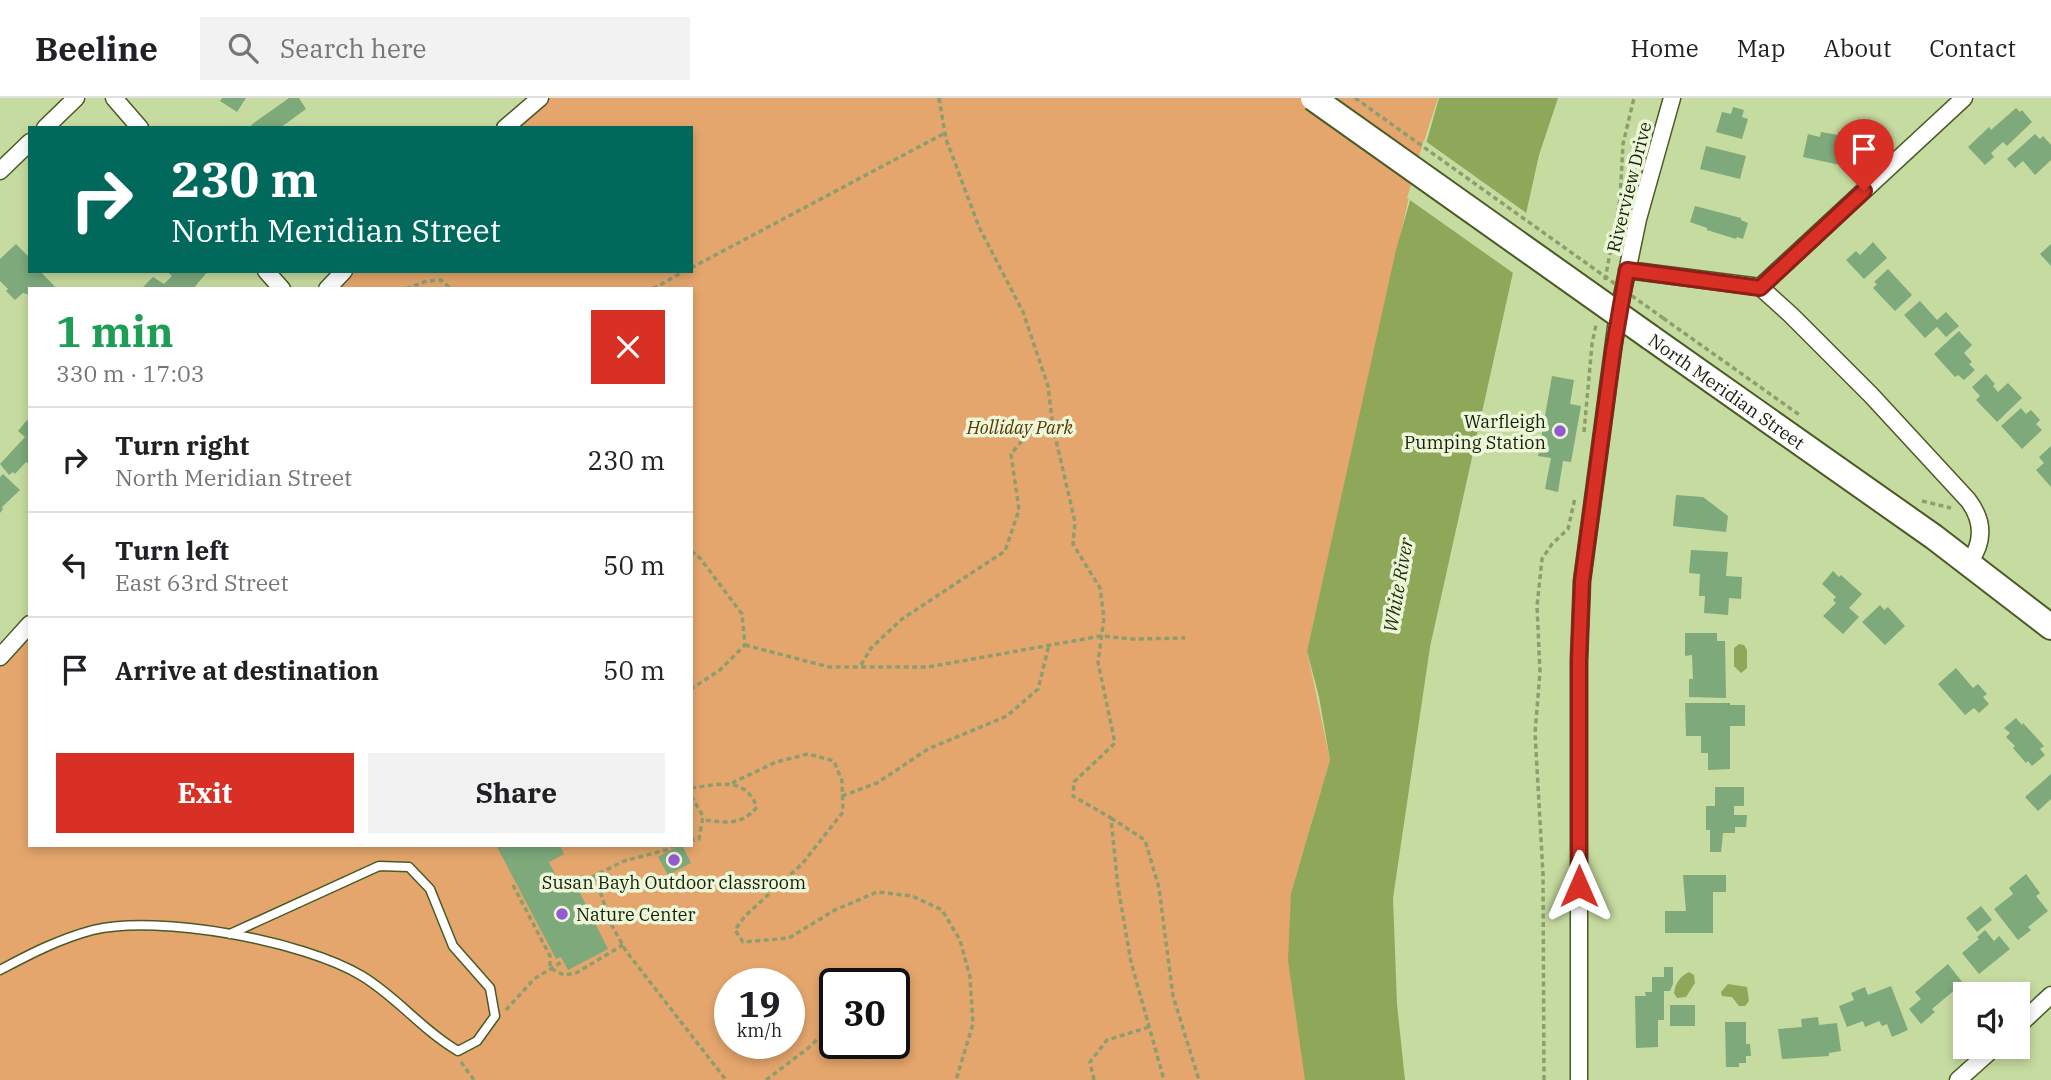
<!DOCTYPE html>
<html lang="en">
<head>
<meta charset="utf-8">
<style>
  body { margin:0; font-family:"IBM Plex Serif",serif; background:#f2f2f2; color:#202124; height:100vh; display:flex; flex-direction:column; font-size:26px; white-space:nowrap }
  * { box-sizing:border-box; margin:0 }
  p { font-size:23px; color:#757577 }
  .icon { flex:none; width:38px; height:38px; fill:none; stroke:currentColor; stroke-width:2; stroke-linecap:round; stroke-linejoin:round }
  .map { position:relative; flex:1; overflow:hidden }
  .panel { position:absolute; left:28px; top:189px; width:665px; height:560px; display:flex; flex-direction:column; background:#fff; border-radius:0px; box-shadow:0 4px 10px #0003 }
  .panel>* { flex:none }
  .banner { position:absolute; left:28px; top:28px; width:665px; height:147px; border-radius:0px; box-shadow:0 4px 10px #0003; background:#00695c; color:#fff; overflow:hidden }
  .fabs { position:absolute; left:1953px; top:884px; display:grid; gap:14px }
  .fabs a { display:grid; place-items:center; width:77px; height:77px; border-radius:0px; background:#fff; box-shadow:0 4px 10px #0003; font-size:35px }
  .speed { position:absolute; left:714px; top:870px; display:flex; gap:14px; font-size:35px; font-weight:700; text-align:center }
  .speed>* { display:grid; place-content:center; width:91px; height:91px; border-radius:50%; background:#fff; box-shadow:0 4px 10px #0003; line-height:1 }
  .speed small { font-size:18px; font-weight:400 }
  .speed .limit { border:4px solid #111; border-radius:10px; background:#fff; color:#111 }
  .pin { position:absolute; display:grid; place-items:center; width:60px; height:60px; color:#fff; margin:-72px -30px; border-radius:50% 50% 50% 0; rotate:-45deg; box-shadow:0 0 7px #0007 }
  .pin .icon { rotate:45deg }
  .me { position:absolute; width:77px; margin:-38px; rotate:0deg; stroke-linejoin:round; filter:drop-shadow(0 0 5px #0008) }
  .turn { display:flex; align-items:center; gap:24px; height:147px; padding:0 28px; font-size:32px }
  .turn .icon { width:91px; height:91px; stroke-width:2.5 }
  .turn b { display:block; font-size:49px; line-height:60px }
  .round { display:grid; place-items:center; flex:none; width:74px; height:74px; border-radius:0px; background:#f2f2f2 }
  .head { display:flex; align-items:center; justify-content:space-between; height:119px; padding:0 28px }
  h1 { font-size:42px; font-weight:700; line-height:52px; color:#1e9e55 }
  .button { display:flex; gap:14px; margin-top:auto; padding:14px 28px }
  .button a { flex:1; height:80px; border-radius:0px; background:#d93025; color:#fff; font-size:28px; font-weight:700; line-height:80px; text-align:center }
  .button a+a { background:#f2f2f2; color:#202124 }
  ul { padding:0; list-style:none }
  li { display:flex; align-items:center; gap:21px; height:105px; padding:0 28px; border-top:2px solid #e0e0e0 }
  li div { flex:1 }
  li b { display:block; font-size:26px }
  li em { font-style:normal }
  header { display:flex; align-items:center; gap:42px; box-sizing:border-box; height:98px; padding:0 35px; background:#fff; border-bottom:2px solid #e0e0e0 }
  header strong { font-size:33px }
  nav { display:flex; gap:38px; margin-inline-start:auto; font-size:24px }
  .search { width:490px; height:63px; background:#f2f2f2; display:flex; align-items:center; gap:18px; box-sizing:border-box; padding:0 24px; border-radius:0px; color:#757577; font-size:26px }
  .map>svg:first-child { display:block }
  .green { fill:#e4a66c; fill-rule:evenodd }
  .water { fill:#8ea759 }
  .pier { fill:#c6dba0 }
  .building { fill:#7da97b }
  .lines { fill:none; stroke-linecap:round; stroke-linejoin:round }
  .service-casing { stroke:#4a5a24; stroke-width:11 }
  .minor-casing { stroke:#4a5a24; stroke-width:19 }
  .primary-casing { stroke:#4a5a24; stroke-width:28 }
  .path { stroke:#8d9e6e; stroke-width:3.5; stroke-dasharray:5 3.5; stroke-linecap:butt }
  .service { stroke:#fff; stroke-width:8 }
  .minor { stroke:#fff; stroke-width:16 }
  .primary { stroke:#fff; stroke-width:24 }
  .primary-bridge-casing { stroke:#4a5a24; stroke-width:28; stroke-linecap:butt }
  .path-bridge { stroke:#8d9e6e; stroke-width:3.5; stroke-dasharray:5 3.5; stroke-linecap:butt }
  .primary-bridge { stroke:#fff; stroke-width:24 }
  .route-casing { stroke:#8d1f18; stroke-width:18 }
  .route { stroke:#d93025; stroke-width:12 }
  .poi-dot { fill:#945ad1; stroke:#ecf7d9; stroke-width:2.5 }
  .labels { text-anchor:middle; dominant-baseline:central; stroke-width:7; stroke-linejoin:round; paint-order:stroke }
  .street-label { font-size:18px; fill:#181f08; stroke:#ecf7d9 }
  .poi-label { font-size:18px; fill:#181f08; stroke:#ecf7d9; text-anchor:end }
  .park-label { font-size:18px; font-style:italic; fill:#5c3301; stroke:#ecf7d9 }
  .water-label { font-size:19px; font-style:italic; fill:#273110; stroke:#ecf7d9 }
</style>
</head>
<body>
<header>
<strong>Beeline</strong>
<div class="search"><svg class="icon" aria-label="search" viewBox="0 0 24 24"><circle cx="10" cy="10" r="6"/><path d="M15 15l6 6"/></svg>Search here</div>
<nav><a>Home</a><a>Map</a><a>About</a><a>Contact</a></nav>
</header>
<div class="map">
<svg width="2051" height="982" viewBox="0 0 2051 982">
  <rect width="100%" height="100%" fill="#c6dba0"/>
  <!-- green -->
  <path class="green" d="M542,0H1438L1416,68L1307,553L1330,662L1291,795L1306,982H0V559L30,526V747H691V191H330L349,173H691V30H506ZM730,886H789V945H730ZM835,886H894V945H835Z"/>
  <!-- water -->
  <path class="water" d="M1439,0H1558L1539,57L1430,549L1393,800L1397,906L1405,982H1305L1288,862L1291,795L1330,662L1319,599L1307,553L1396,152Z
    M1739,546L1744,547L1747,552V570L1741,575L1734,568V550Z
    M1689,874L1694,877L1695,885L1686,899L1677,900L1674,895C1675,886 1680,878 1689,874Z
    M1728,886L1747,889L1749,903L1745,908H1739L1732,899L1722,898L1721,894Z"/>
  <!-- pier -->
  <path class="pier" d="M1424,42L1529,117L1516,177L1407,100Z"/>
  <!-- building -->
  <path class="building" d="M222,0H246L237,14L220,3Z
    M289,0H299L306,11L280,30H253L251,27Z
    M1733,9L1744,12L1742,19L1748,21L1742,41L1716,34L1722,14L1731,16Z
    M2016,10L2020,14L2022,12L2032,24L2007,48L2003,44L1991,55L1994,59L1985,67L1968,49L1989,29L1991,32Z
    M1821,34L1838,37V34L1847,36L1840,67L1803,59L1808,36L1820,39Z
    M2035,36L2040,41L2043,38L2051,47V62L2035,77L2023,63L2015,70L2007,61Z
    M1706,48L1746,58L1740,81L1700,71Z
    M1695,108L1741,120V122L1748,125L1743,141L1737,139L1736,141L1707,132V130L1690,124Z
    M1873,144L1887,160L1864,181L1846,162L1856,153L1860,157Z
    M16,146L30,160V173L41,174L57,191H30V197L23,195L15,202L6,193L8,191L0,183V161Z
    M2051,146V168L2040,156Z
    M1888,171L1912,197L1895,213L1873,190L1877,186L1874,184Z
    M167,173H208L193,191H141L153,179L164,186L172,178Z
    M1920,203L1937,222L1946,214L1959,228L1946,239L1937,229L1925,240L1904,217Z
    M1959,233L1972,247L1964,255L1972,264L1969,266L1975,272L1964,282L1958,277L1955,279L1934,256Z
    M1986,276L1995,286L1993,288L1998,294L2008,285L2022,300L1997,324L1976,302L1980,298L1972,289Z
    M1552,278L1574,282L1570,306L1581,308L1571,364L1563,363L1558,394L1545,391L1551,360L1538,358Z
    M2021,310L2026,316L2031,312L2040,322L2036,326L2042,332L2022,351L2001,328Z
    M27,322L30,325V367L26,364L15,376L13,374L9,377L0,366L25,339L18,333Z
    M2051,348V389L2036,372L2044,365L2039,359Z
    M3,376L20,392L2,409L3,411L0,415V379Z
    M1676,397L1703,399L1728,418L1726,434L1673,428Z
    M1691,452L1728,454L1726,478L1742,479L1741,501L1729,500L1728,517L1704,515L1705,498H1699L1700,476L1689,475Z
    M1833,473L1839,479L1841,477L1862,496L1849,510L1859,519L1843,536L1823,518L1836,505L1833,502L1836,499L1822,486Z
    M1880,507L1884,512L1888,509L1905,528L1885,547L1862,524Z
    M1685,535H1717V543H1725L1726,600L1689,599V581H1693L1692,557L1685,558Z
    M1956,570L1973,590L1978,586L1987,596L1983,599L1989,606L1979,615L1974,610L1965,617L1938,586Z
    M1685,605H1730V607H1745V628H1730V671L1708,672V655H1701V638H1686Z
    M2016,620L2022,627L2023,625L2044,648L2040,651L2045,657L2032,668L2028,663L2026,665L2013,650L2015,648L2006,639L2010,635L2004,630Z
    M2051,676V701L2038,713L2025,699Z
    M1715,689H1744V708H1734V717H1747L1746,729H1735V735H1723L1721,754H1710V732H1706V708H1715Z
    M496,747H560L564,756L549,764L558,782L571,777L608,851L568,872L561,859L556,861Z
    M680,747H682L691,765L668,777L658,759Z
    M2026,776L2040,795L2036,798L2048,813L2028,829L2031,832L2018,842L1994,811L2013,796L2009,790Z
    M1683,777H1726V794H1713V835H1665V813H1686Z
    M1981,808L1992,822L1977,834L1966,820Z
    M1985,832L1994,843L1999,838L2010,851L1979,876L1962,855L1979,841L1977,839Z
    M1948,866L1963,885L1932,911L1935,914L1921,926L1909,911L1921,901L1915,894Z
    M1664,869H1673V886L1670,893H1664V922H1658V949L1636,950L1635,898H1646L1645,894H1652V879H1664Z
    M1891,888L1908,932L1892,939L1887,926L1882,928L1879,923L1865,929L1863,923L1847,929L1839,908L1854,902L1851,895L1865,889L1868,897Z
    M1670,907H1695V928H1670Z
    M1818,919L1819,927L1837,925L1841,953L1829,955V958L1782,961L1778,931L1802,929L1801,921Z
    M1725,924H1746V946H1750L1751,958H1746V965H1739V969H1726Z
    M852,945H886L867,962Z"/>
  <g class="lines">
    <!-- service casing -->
    <g class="service-casing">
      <path id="service" d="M0,872C30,856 59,841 93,832C159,816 304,843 362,878C397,899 422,932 458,953L477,943L495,918L490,890L453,848L430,791L409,769L379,768L230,836"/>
    </g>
    <!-- minor casing -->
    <g class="minor-casing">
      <path id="minor" d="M114,0L140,30
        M45,30L76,0
        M505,30L540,0
        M0,73L30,44
        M1627,172L1760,189L1791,217L1871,297L1968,402C1984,423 1984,444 1969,465
        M266,173L282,191
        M1760,189L1964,0
        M327,191L344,173
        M0,559L30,526
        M2018,928L2051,897
        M1579,982V562L1582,483L1617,222L1638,121L1672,0
        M1958,982L1996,948"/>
    </g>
    <!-- primary casing -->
    <g class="primary-casing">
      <g id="primary">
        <path id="s1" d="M1650,239L1934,439L2051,529"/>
      </g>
    </g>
    <!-- path -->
    <path class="path" d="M939,0L946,41L979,129L1023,214L1048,288L1053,329L1075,424L1073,446L1100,490L1104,520L1098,564L1115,645L1074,684L1073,698L1111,720L1118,789L1131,864L1164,982
      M691,170L945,35
      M1605,182L1620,101L1623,46L1634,0
      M406,191L427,183L441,182L451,191
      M653,191L684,173
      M1663,220L1801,318
      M1584,334L1592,246L1596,227
      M1922,403L1951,410
      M691,453L700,460L742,516L745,547L720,572L691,591
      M745,547L829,569H928L1101,538L1133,541L1185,540
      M861,567L871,550L902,521L1005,453L1019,412L1011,356L1030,333L1052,323
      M732,685L776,664L808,656L834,663L842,683L843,714L802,766L745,818L735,832L743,844L789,840L835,812L877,794L912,798L942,812L960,842L970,879L973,926L956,982
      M691,690C718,687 744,677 757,709C740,729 726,724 702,722
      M691,698L703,718L699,741L691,742
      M842,698L877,685L928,651L1007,618L1038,591L1049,547
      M1111,720L1145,742L1159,790L1173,898L1199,982
      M595,778L611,826L626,853L726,982
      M584,783L624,763L666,752L675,747
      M513,787L550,858V870L564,877L576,875L623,847
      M506,912L534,881L563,863
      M461,964L474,982
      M766,982L807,951L835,925
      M1094,982L1090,964L1107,942L1149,929
      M1544,982L1543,776L1535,635L1540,574L1537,508L1542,461L1552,446L1568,431L1575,400"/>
    <!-- service -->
    <use href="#service" class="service"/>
    <!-- minor -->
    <use href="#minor" class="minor"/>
    <!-- primary -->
    <use href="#primary" class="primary"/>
    <!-- primary-bridge casing -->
    <g class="primary-bridge-casing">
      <path id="primary-bridge" d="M1313,0L1650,239"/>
    </g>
    <!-- path-bridge -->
    <path class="path-bridge" d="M1355,0L1663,220"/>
    <!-- primary-bridge -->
    <use href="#primary-bridge" class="primary-bridge"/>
  </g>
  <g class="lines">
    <!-- route casing -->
    <g class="route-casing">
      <path id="route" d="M1579,788V562L1582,483L1613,253L1627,172L1760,190L1864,93"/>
    </g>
    <!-- route -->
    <use href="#route" class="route"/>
  </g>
  <!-- markers -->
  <g class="poi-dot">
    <circle cx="1560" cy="333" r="7"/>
    <circle cx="674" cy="762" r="7"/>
    <circle cx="562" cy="816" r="7"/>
  </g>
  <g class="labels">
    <!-- street labels -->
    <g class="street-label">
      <text transform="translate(1629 89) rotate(-76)">Riverview Drive</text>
      <text stroke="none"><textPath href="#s1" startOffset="94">North Meridian Street</textPath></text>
    </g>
    <!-- poi labels -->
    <g class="poi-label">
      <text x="1546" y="323">Warfleigh<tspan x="1546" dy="21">Pumping Station</tspan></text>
      <text x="674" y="784" text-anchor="middle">Susan Bayh Outdoor classroom</text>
      <text x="576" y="816" text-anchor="start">Nature Center</text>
    </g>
    <!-- park labels -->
    <g class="park-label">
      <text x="1020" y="329">Holliday Park</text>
    </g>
    <!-- water labels -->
    <g class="water-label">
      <text transform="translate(1398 487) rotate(-80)">White River</text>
    </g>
  </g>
</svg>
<div class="fabs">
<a><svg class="icon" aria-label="sound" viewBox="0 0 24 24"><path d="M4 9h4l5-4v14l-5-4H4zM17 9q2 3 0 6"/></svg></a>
</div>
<div class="speed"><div>19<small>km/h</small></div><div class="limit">30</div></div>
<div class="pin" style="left:1864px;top:93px;background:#d93025"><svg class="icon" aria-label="arrive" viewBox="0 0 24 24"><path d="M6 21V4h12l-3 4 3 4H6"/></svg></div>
<svg class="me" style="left:1579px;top:788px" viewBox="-20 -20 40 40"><path d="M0-17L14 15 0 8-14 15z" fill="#d93025" stroke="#fff" stroke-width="4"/></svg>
<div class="banner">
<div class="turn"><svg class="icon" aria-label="right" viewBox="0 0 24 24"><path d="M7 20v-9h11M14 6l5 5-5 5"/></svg><div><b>230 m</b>North Meridian Street</div></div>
</div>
<section class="panel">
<div class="head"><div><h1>1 min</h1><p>330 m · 17:03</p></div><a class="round" style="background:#d93025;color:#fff"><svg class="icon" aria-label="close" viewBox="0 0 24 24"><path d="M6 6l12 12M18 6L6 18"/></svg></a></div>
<ul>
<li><svg class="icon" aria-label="right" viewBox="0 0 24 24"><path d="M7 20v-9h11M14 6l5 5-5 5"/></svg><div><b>Turn right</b><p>North Meridian Street</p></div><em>230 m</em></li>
<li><svg class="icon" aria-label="left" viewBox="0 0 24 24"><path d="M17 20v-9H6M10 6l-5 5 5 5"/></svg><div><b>Turn left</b><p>East 63rd Street</p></div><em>50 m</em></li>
<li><svg class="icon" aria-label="arrive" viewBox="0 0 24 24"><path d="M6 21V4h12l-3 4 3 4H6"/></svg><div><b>Arrive at destination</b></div><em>50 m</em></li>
</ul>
<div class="button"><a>Exit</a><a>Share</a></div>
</section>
</div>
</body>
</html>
